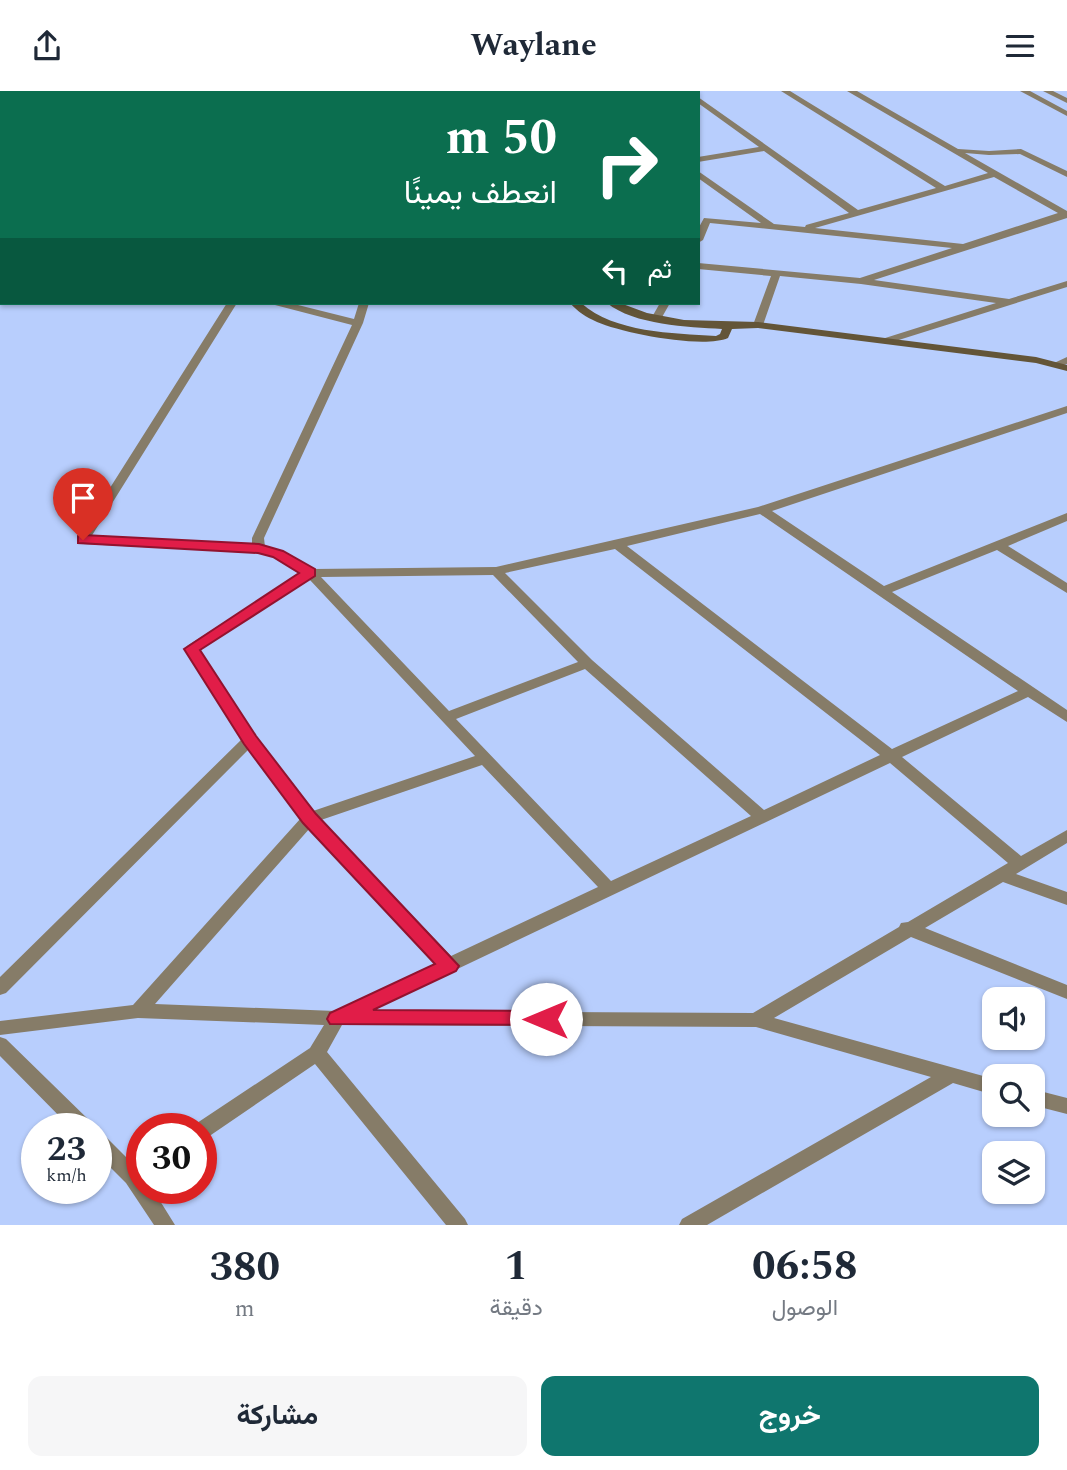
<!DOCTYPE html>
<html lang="ar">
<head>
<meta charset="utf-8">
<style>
  body { margin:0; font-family:Spectral,Vazirmatn,serif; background:#f6f6f7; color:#1f2937; direction:rtl; height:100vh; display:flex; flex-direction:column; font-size:26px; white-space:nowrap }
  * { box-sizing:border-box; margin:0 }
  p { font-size:23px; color:#747a83 }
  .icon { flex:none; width:38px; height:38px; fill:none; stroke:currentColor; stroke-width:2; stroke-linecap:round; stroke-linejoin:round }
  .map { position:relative; height:1134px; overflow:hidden; direction:ltr }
  .side { display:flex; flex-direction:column; background:#fff; flex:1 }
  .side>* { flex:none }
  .banner { position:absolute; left:0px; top:0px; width:700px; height:214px; box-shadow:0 2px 5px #0004; direction:rtl; background:#0b6e4f; color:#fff; overflow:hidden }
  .controls { position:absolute; left:982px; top:896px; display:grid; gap:14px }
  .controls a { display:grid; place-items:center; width:63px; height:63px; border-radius:14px; background:#fff; box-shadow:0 2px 5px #0004; font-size:35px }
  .speed { position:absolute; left:21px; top:1022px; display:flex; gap:14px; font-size:35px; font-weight:700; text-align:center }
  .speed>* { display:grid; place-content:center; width:91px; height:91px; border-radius:50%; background:#fff; box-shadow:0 2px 5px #0004; line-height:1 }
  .speed small { font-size:18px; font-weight:400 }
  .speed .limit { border:10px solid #d22; background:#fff; color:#111 }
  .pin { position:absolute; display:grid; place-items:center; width:60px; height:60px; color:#fff; margin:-72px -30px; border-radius:50% 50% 50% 0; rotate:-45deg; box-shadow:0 0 7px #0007 }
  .pin .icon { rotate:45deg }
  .me { position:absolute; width:77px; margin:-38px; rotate:270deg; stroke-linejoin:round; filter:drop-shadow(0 0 5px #0008) }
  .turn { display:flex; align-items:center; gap:24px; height:147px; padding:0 28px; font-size:32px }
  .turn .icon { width:91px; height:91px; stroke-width:2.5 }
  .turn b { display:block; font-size:49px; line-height:60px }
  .then { display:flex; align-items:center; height:66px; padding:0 28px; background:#0003; gap:14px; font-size:26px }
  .eta { display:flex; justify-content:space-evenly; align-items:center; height:119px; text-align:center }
  .eta b { font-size:42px; font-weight:700; line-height:49px }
  .cta { display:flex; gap:14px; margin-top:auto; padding:14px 28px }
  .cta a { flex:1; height:80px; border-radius:14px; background:#0f766e; color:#fff; font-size:28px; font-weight:700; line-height:80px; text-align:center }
  .cta a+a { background:#f6f6f7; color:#1f2937 }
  header { display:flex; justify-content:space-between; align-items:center; height:91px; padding:0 28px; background:#fff; font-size:32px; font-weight:700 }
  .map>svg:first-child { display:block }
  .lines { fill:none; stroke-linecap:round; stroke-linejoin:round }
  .street { fill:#867c68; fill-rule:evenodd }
  .secondary { fill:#635538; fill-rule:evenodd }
  .route { fill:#e11d48; stroke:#92132f; stroke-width:2 }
</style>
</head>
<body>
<header><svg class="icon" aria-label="menu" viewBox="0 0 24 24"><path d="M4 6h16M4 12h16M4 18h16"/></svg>Waylane<svg class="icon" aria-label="share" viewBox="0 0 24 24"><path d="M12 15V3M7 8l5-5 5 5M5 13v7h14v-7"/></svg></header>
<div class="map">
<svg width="1067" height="1134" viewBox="0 0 1067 1134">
  <rect width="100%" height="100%" fill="#b8cefd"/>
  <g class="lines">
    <!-- street -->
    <path class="street" d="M530,0H543L527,2Z
      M669,0H682L666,2Z
      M781,0H790L945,95L988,82L847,0H857L958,58L989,60L1021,58L1067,80V86L1020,63L989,64L965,62L1067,120V127L874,189L1009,208L1067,190V196L886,253L881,250L882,248L996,212L861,193L780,185L763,234L754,236L753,234L771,185L698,178V172L860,187L952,157L710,132L703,149L698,152V138L704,127L761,132L698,87V80L774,133L805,136L806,134L849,122L764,60L698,71V66L759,56L698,12V6L858,119L936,97ZM994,86L1058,122L963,153L815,137Z
      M1020,0H1030L1067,20V25Z
      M1043,0H1053L1067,7V12Z
      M227,212H237L91,446L252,454V447L352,234L275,214L274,212H290L354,228L359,212H369L363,232L264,447L265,456L283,460L313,478L496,476L758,416L1067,315V322L772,420L884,495L1067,422V430L1008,455L1067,492V502L997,459L892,501L1067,619V631L1028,606L902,666L1021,765L1067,739V752L1016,783L1067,801V814L1003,791L925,837L1067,894V908L911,846L774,927L994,988V1004L953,992L707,1134H679L682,1128L931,986L756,936L342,934L327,961L465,1128L468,1134H446L315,973L208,1046L201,1048V1038H192L194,1034L310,957L324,934L138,927L0,944V930L133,914L301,727L249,658L6,902L0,904V886L242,648L185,558L187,555L301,482L273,466L259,462L83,453L77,449ZM760,423L1018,600L892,658L627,455ZM615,458L880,664L764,719L592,569L505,482ZM493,484L578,571L449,620L321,486ZM309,488L475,665L313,720L255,646L200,559ZM585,578L751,725L611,790L456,628ZM890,672L1008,772L908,831L901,832L899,836L753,922L369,920ZM482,674L598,796L451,865L321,729ZM310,737L436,872L335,920L155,913Z
      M660,212H670L661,228H653L652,226Z
      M1067,266V273L1057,276L1052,273Z
      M0,946L6,948L92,1032L95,1038H72L0,965Z
      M1032,998L1067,1007V1023L1032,1014Z
      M96,1041L103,1043L140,1080L142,1097H152L175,1134H154L126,1092L96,1062Z"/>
    <!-- secondary -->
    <path class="secondary" d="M283,0H293L295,2H285Z
      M317,0H327L329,2H319Z
      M570,212H581C615,242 672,242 716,245L720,243L722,238C688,236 634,234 607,212H620L647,222L684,229L758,231L1036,266L1067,274V280L1036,272L758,237L732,238L728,247C703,258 622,242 597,231C586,226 578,221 570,212Z"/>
  </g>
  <!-- route -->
  <path class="route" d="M83,444L259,453L283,460L315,478V485L200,559L256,645L316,723L459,875L456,880L373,919L546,920L553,922L556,928L553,934L330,933L327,928L330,922L435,873L303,732L244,653L184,558L299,482L273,466L258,462L78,452V445Z"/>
</svg>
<div class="controls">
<a><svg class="icon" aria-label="sound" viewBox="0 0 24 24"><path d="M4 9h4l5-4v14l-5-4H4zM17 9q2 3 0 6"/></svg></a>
<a><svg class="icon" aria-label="search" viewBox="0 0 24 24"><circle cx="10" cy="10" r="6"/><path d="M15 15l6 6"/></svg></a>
<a><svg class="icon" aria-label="layers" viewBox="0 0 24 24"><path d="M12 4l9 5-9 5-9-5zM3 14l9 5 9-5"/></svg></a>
</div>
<div class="speed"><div>23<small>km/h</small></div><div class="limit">30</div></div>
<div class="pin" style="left:83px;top:449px;background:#d93025"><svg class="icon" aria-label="arrive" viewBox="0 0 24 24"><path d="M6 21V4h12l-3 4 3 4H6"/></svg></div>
<svg class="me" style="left:546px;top:928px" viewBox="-20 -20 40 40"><circle r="19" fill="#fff"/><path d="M0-13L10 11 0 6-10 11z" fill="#e11d48"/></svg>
<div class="banner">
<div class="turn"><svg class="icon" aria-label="right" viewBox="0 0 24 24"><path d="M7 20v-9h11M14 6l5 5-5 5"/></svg><div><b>50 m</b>انعطف يمينًا</div></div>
<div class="then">ثم<svg class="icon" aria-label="left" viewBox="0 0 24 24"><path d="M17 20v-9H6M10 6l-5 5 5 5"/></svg></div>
</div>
</div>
<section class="side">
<div class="eta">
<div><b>06:58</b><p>الوصول</p></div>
<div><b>1</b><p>دقيقة</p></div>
<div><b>380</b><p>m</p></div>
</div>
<div class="cta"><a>خروج</a><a>مشاركة</a></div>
</section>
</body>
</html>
